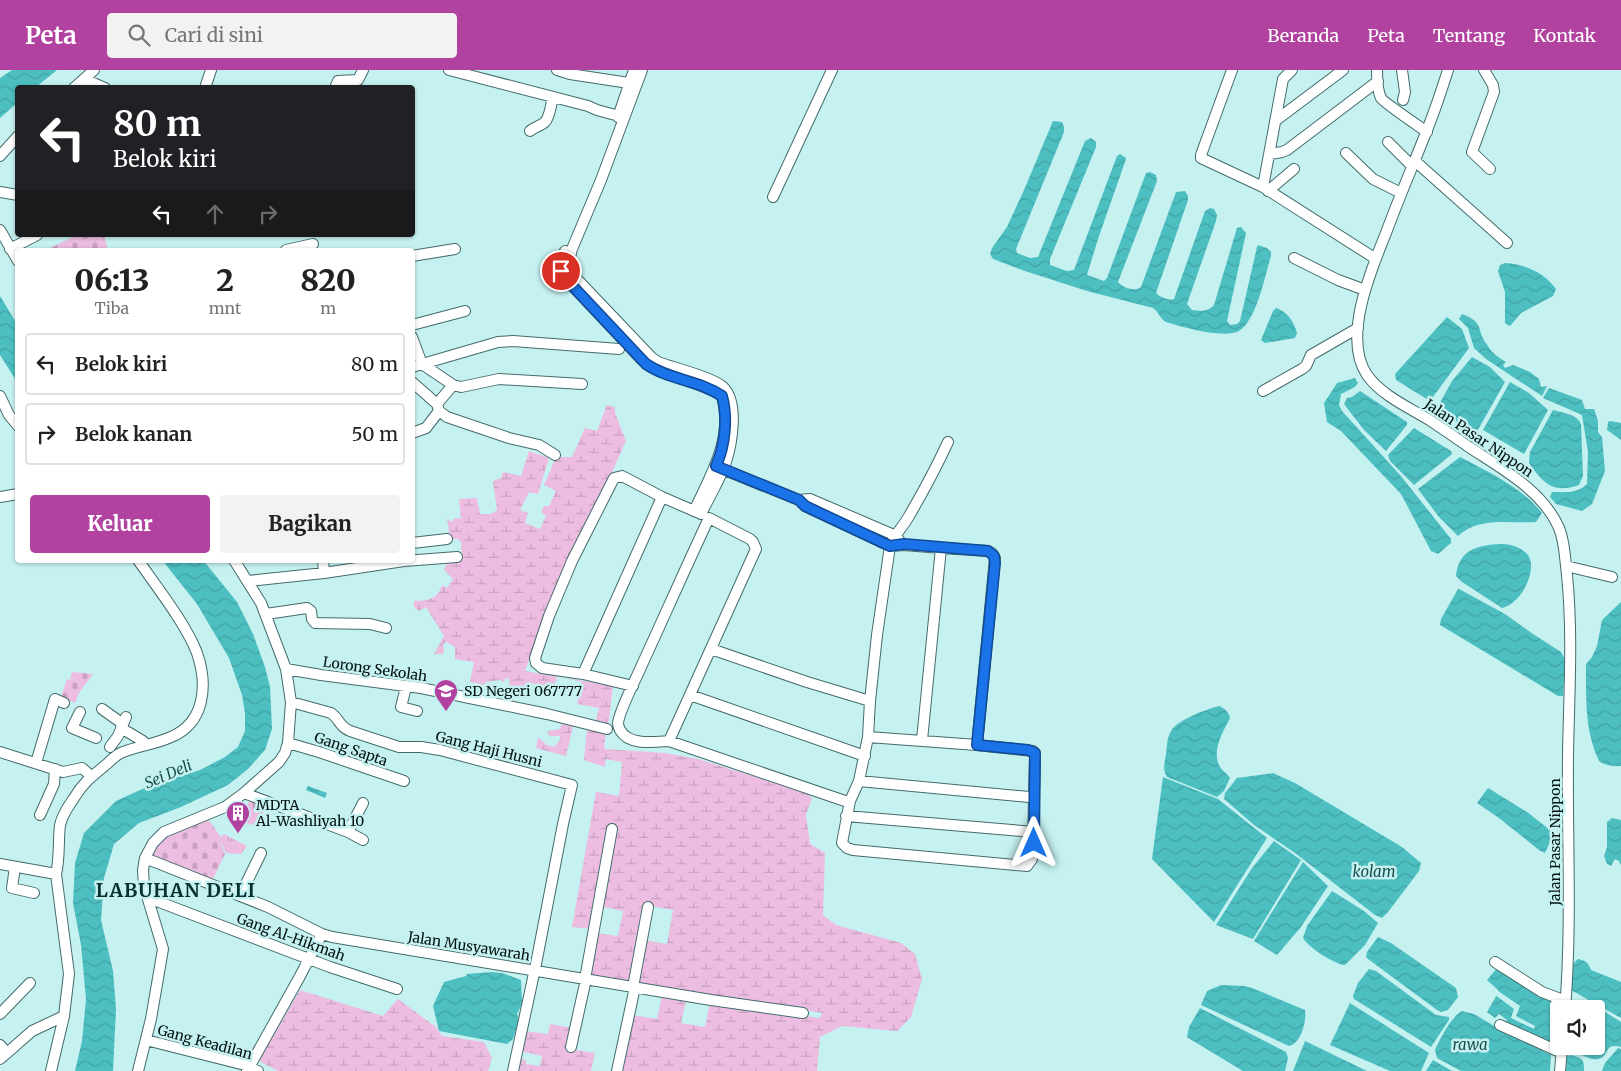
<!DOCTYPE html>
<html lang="id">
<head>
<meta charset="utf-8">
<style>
  body { margin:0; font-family:Merriweather,serif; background:#f2f2f2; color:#222; height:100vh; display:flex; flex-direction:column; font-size:19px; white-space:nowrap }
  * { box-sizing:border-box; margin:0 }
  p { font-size:16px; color:#767676 }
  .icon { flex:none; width:28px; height:28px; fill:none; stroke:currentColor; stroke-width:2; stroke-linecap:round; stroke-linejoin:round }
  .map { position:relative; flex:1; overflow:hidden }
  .side { position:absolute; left:15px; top:178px; width:400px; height:315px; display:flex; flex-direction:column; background:#fff; border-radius:5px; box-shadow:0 1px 4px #0004 }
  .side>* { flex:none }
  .top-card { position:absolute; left:15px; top:15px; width:400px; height:152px; border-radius:5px; box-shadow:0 1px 4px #0004; background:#202124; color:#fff; overflow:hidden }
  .fabs { position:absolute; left:1550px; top:930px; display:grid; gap:10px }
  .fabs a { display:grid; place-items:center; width:55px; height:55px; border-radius:5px; background:#fff; box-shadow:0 1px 4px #0004; font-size:25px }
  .pin { position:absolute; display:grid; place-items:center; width:42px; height:42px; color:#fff; margin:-21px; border:2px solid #fff; border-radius:50%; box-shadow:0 1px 5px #0007 }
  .me { position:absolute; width:55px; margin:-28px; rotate:0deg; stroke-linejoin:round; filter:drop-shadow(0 0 4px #0008) }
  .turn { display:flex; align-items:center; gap:18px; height:105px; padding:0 15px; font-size:22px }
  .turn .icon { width:65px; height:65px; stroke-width:2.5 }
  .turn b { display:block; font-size:35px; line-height:42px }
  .lanes { display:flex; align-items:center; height:48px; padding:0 15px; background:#0003; justify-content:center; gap:25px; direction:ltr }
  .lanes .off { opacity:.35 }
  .eta { display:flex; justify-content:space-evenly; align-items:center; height:85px; text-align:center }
  .eta b { font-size:30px; font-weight:800; line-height:35px }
  .action { display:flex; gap:10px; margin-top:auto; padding:10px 15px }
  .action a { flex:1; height:58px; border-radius:5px; background:#b2429f; color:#fff; font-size:20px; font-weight:800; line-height:58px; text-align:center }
  .action a+a { background:#f2f2f2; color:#222 }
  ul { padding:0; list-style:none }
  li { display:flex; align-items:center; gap:15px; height:62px; margin:0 10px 8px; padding:0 5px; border:2px solid #e0e0e0; border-radius:5px }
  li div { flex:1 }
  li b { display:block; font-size:19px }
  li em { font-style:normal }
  header { display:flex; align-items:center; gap:30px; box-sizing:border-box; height:70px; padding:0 25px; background:#b2429f; color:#fff }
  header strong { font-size:24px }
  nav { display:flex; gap:28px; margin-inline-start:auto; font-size:18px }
  .search { width:350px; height:45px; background:#f2f2f2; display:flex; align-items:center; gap:12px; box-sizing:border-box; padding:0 18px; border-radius:5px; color:#767676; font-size:19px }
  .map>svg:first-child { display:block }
  .grass { fill:url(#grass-tufts) }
  .wetland { fill:url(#wetland-marsh) }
  .cemetery { fill:url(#cemetery-stones) }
  .water { fill:url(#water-waves) }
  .pier { fill:#c5f1f1 }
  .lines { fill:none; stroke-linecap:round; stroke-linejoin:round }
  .minor-casing { stroke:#436b6c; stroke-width:12 }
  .minor { stroke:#fff; stroke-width:10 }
  .route-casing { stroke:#114b97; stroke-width:12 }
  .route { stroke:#1a73e8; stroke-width:9 }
  .labels { text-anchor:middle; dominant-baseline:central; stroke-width:5; stroke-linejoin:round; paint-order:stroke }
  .street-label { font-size:14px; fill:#021010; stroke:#c5f1f1 }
  .poi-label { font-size:14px; fill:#021010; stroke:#c5f1f1; text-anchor:start }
  .water-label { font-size:15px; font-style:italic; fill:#1c4e4e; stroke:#c5f1f1 }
  .district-label { font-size:19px; font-weight:bold; letter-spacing:1px; fill:#053132; stroke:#c5f1f1 }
</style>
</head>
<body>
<header>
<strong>Peta</strong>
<div class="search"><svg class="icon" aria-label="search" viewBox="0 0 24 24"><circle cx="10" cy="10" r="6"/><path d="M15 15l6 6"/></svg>Cari di sini</div>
<nav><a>Beranda</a><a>Peta</a><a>Tentang</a><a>Kontak</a></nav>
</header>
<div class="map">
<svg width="1621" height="1001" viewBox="0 0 1621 1001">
  <defs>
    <pattern id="grass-tufts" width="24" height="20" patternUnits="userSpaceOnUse" patternTransform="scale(1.25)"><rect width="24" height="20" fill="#ecbce1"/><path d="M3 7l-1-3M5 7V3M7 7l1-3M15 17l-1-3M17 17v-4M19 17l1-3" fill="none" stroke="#c9a1c0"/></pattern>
    <pattern id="wetland-marsh" width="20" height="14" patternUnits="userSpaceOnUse" patternTransform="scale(1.25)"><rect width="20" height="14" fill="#ecbce1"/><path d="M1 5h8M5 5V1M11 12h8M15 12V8" fill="none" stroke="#c9a1c0"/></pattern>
    <pattern id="cemetery-stones" width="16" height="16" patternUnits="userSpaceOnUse" patternTransform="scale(1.25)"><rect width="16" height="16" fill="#ecbce1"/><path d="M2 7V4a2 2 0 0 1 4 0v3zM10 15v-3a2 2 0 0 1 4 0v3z" fill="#c9a1c0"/></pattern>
    <pattern id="water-waves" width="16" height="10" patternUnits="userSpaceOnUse" patternTransform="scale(1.25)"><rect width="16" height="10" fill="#4dbfc1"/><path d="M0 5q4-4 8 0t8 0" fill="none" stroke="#42a3a5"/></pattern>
  </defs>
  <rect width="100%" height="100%" fill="#c5f1f1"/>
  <!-- grass -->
  <path class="grass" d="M224,764L247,776L241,784L226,783L219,769Z"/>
  <!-- wetland -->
  <path class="wetland" d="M607,335L615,337V343L626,371L538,567L525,601L613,616L608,657L595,653L599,638L577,634L582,612L557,606L553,622L557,625V627H553V623L542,620V616L527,612L525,621L510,617L509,609L505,608L504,612L500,610L486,612L484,615L470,612L474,592L455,589V577L447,572L443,574L444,579L443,584H434L444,566L426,537L419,541L414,537V531C429,530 437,530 442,515L447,518L453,509L444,500L449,489L462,488L461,472L458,469H450L447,448L451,452L454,449L459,448L461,449L459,429L477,428L480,444H491L497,440L493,411L501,408L503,402L521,406L529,381L549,388L538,424L529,422L520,440L528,443L525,453L540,459L546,446L541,442L544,436H549L556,421L544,415L556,387H572L585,358L597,361Z
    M567,651L574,652L566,686L536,678L538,667L547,675L554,677L560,670V666H550L548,664V661L560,659L561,655L566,654Z
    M587,659L606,663L604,677L606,679L665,683L698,689L807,723L812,728L806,745L810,774L825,783L823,845L836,855L901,873L915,884L922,909L911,947L897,961L842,956L820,967L817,1001H619L632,945L657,949L662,926L686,930L681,953L705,957L710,933L820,948L822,943L636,913L644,870L667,874L673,840L645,835L632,912L588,906L596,863L618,866L623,841L599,836L592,859L572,857L596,722L619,726L622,692L606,689L605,697L584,690Z
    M300,920L383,946L398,929L436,957L442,966L484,972L492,988L488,1001H278L259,991Z
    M550,954L573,958L569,979L595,983L591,1001H516L518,988L526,990V994L540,996L542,986L520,981L524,961L548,964Z"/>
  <!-- cemetery -->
  <path class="cemetery" d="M77,165H104L108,180H46Z
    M72,602L93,604L79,623L75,633L61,627L67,609L70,610Z
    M251,730L268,737L252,755L234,749Z
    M207,748L221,767L219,769L225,784L211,813L149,787C165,762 181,759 207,748Z"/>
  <!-- water -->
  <path class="water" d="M12,0H57L36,17L18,18L17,33L0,48V8Z
    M1053,51L1062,52L1064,57V62L1016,179L1017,183L1030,188L1038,187L1085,71L1091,68L1096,72V77L1050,189V195L1067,201L1074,200L1117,86L1120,84L1126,88L1125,92L1098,169L1087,205L1104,211L1107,208L1146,103L1150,102L1156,105L1157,111L1118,212C1123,218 1135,222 1141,217L1176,122L1185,121L1188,126V130L1156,223C1160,227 1169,231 1174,229L1205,141L1210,138L1214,139L1217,145L1216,151L1187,234L1192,240C1200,241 1208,242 1214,235L1237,158L1241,157L1246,163L1227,251L1230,255L1237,254L1240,251L1257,177L1258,175L1267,178L1271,182V186C1265,205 1257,250 1239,261C1224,269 1182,257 1166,252C1160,249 1159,242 1153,238L1087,221L1025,201L993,189L990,184L992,178L1007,157L1024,120Z
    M1505,193C1525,194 1545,203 1556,219L1553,226L1521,243L1510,256L1505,253V222L1498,201L1500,195Z
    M0,226L17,254V312L0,285Z
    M1276,238C1287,241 1294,252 1297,263L1295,268L1265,273L1261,270L1273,241Z
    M1462,244C1486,253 1475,260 1488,276C1492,283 1499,288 1506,292L1503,295L1505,298L1513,295L1530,302L1539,309L1541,317L1547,316L1542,326L1486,289L1474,278L1468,258L1459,249Z
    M1447,247L1462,259L1469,278L1430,331L1396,310L1395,304Z
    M1472,287L1490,297L1505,312L1479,358L1474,364L1437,338L1452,311Z
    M1355,308L1358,313L1355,317L1341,324L1339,335L1342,341L1400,405L1451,469V473L1438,484L1431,481L1401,424L1341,361L1327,352L1324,333L1337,313Z
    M1510,312L1529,323L1548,340L1524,384L1483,360Z
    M1549,318L1582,330L1585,339H1594L1598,351V362L1602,367L1605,401L1592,434L1582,441L1556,434L1550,427L1552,422C1565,422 1577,424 1587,414L1588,382L1582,345L1543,328Z
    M1360,321L1407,352V355L1386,381L1364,360L1344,334L1347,328L1352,327Z
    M1553,340C1563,343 1577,344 1581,354L1583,406L1579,415C1553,424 1543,413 1529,393L1530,382Z
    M1610,351L1621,353V370L1607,360L1608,352Z
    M1414,358L1451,381L1452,384L1414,415L1390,391L1388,385Z
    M1460,387C1487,401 1523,418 1542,443L1536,452C1509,454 1479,446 1458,466L1439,447L1418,419Z
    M1501,474C1512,474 1530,479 1531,494C1532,510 1519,534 1502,538L1462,512L1456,506C1459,479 1478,475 1501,474Z
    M162,490H203L237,532L253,564L265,597L270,617L272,659L265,680L248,699L228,715L181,737L139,753L114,774L104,808L101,850L113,901L116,939L113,1001H75L82,971L86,929L81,875L73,833L75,793L84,763L116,731L149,716L200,700L225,687L238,677L245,661V643L242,625L229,588L197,534Z
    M1458,519L1461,520L1505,544L1533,564L1561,582L1565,589L1563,626H1558L1440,555L1441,549Z
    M1621,532V696C1614,696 1605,696 1599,691C1585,662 1586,630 1586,598V594L1592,587L1597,576L1602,550Z
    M1219,636C1224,638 1229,642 1230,648C1223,662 1212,679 1219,695C1221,700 1227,703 1230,708L1224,721L1217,727L1167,707C1162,699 1165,692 1166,684C1167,677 1167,667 1171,661C1177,650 1207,639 1219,636Z
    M1273,703L1295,713L1402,777L1421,793L1419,801L1388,842L1382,848L1375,845L1295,783L1254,755L1224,729L1225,723L1237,708Z
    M1163,707L1218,729L1267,768L1214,852L1152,789Z
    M308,716L327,723L325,728L306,720Z
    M1488,718L1527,742L1554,763L1545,783L1539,780L1499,748L1477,733Z
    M1612,748L1621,750V795L1619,791L1615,789L1611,796L1607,794L1604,786L1607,777V752Z
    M1274,771L1301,790L1253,869L1216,855L1252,798Z
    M1303,792L1328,816L1301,857L1277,885L1254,871Z
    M1332,821L1364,841L1378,853L1365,875L1345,895C1334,894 1309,878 1303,868L1307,856Z
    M1378,867L1391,873L1456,918L1458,927L1448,940L1441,942L1437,940L1368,889L1366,887L1367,882Z
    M1578,889C1586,891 1588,892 1591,900L1621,912V948L1571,920C1571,910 1568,896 1578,889Z
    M1497,898L1562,934L1561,939H1559L1557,979L1505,954L1507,950L1499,944L1495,948L1487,942L1499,921L1487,910Z
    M1369,899L1376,901L1436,945L1449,947V950L1431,977L1354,929L1353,926L1358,913Z
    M491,902L502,903L521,910L522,934L517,944L519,949L513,969L507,974L439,961L433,936L444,912L466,906L467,904Z
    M1221,915L1244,916L1252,918L1305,940C1307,950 1301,974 1289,976L1201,935L1207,921Z
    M1586,930L1621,952V977C1603,972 1610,987 1598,989C1589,991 1575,981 1567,977L1596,976V939H1580Z
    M1350,933L1429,983L1421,1001H1390L1330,975Z
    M1200,938L1286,982L1288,988L1285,1001H1243L1190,969L1187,967L1189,957Z
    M1462,941L1474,944L1506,963L1551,985L1550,1001H1461L1437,988L1435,980C1440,969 1451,947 1462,941Z
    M1305,971L1367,1001H1293Z
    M1618,978L1621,979V1001H1602L1605,993Z
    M1571,985C1583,989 1584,988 1584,1001H1566L1567,986Z
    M1433,990L1452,1001H1426Z"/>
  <!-- pier -->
  <path class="pier" d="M1488,914L1520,936L1516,946L1535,956L1534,959L1511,948L1514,939L1494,924L1496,921L1490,918Z"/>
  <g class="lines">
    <!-- minor casing -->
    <g class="minor-casing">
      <path id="minor" d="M449,0L588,36L597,40L619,46
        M557,0L570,4L629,13
        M642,0L601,110L572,179L568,195L573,205L652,288L658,292C674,298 712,307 723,317C739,332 732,373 726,392C720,410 709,427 701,444
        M1232,0L1201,85V88L1263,117L1376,189
        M1377,0C1377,9 1377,20 1381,28C1383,32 1420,57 1427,62
        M1402,0L1405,22L1403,30
        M1448,0C1441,22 1434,44 1425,65C1412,98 1398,130 1386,163C1371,200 1342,268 1367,305C1382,326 1410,338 1431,351C1443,359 1455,367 1466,375C1500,398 1542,419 1559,458C1565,472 1565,490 1567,505C1573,565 1569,625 1568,685C1567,769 1572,854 1565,939
        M1484,0L1493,15L1494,22L1472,82L1490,99
        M84,9L105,18
        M74,18L94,0
        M205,18L211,0
        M335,18L338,11L358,10L363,0
        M618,47L634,0
        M1275,51L1343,0
        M530,61C534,57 541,56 545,52C550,47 551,34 553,27
        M1388,72L1412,96
        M1346,83L1373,109L1401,123
        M1270,84L1282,82L1287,80L1378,11
        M0,86L18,66
        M1415,91L1507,173
        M1263,117L1283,9L1292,0
        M1268,121L1294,99
        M0,122L18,125
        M773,127L832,0
        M0,160L18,191
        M10,179L37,165
        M286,180L313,174
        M565,181L560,196L563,206L641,289C663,309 698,309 722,326C734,367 711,405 694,441
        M412,186L455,179
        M1294,188L1338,210L1365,220
        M412,255L465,241
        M412,267L422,294L453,315L461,317L499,309L582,314
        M412,297L498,272L513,271L619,279
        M412,312L437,334L439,341L447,347L509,368L539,375L555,385
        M1263,321L1302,299L1306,296L1311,285L1358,258
        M0,326L9,345L18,356
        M437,334L453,315
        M412,363L426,358L439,341
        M717,397L799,430L805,436L890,476L904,475L941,478L922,670
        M0,427L18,424
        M799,430L810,429L894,465L899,470
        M412,473L447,469
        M941,478L988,481L992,483L995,488L977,675
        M323,490L324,503
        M1566,496L1612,507
        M248,511L324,503L404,491L457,487
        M266,544L307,538L311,541L312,549L315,553L370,554L386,558
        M711,579L807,612L870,631
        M286,599L321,605L421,618L547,644L607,659
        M583,604L662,427L699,443
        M633,616L583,604L542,598L536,593L535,588L549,546L572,491L614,408L622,406L662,427
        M406,617L401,637L417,641
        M690,625L865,686
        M291,632L331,643C340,649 338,656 350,661L399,677H421L440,680L572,715L563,754L536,894L513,1001
        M102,639L123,654
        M80,642L72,658L96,668
        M121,658L143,671L145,675
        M669,671L756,479L753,472L750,469L709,448C686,497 664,547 641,597C636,609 619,641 618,653C618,655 619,658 620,660C629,676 654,672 669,671L845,731H850L859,711L868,667L870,631L877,565L890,476C895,464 903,457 909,446C923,422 936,398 948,372
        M288,673L319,682L404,711
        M110,677L118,666L126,647
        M0,682L63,702L82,698L91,706
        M36,693L55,629L64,633
        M859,711L1029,727L1034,725L1035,686L1033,681L977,675L868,667
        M244,723L348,762L363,770
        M850,731L842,773L847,778L853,780L1027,796L1032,789L1033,783L1034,725
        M40,745L54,714L55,699
        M846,746L1034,762
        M348,762L363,733
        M145,788L268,837L322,864L332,867L711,930L803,943
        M0,794L56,804
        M15,797L12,818L34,823
        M240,826L261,783
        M149,831L154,830L330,897L397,919
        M1495,892L1542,922L1566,931
        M585,909L612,759
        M633,917L648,837
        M0,944L30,913
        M1500,955L1562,983
        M146,970L249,996L250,998L258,1001
        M0,975L7,983L0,989
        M571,977L586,909
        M7,983L32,961L64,946
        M51,1001L64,946L69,904L56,804C60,788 58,771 60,755C62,746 69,735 74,728C84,711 94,705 108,693C113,688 117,684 123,682C138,676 156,674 171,667C205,653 208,615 197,583C186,554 156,516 138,490
        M138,1001L151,949L163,879L144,816L143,800L145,788L153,773L164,762L225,737L244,723L279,692L285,683L288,673L291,632L286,599L261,533L234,490
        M247,1001L299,908L322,864
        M617,1001L635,917
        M1560,1001L1562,977"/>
    </g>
    <!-- minor -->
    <use href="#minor" class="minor"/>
  </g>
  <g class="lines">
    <!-- route casing -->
    <g class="route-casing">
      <path id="route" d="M561,201L566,209L646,294C669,310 699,310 722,326C728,348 725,376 716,396L799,430L805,436L890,476L904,474L988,481L994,486L995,493L977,675L1028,680L1035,683L1034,773"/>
    </g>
    <!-- route -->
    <use href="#route" class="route"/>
  </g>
  <!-- icons -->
  <defs>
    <g id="school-pin" transform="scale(1.25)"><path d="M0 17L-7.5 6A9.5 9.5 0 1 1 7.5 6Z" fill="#b2429f" stroke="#c5f1f1"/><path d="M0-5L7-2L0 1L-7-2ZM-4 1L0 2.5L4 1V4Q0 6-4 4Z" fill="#fff"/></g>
    <g id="building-pin" transform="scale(1.25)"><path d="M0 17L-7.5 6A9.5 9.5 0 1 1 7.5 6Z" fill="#b2429f" stroke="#c5f1f1"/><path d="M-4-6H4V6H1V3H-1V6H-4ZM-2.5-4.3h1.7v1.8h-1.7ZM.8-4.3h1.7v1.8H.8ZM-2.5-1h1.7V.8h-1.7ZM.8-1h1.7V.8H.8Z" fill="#fff"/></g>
  </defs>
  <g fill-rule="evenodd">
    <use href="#school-pin" x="446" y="621"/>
    <use href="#building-pin" x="238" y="743"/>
  </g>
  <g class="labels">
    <!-- street labels -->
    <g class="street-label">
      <text transform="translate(1479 368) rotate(34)">Jalan Pasar Nippon</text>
      <text transform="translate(375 599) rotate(8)">Lorong Sekolah</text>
      <text transform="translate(351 679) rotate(19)">Gang Sapta</text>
      <text transform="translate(489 679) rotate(14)">Gang Haji Husni</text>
      <text transform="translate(1555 772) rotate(-90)">Jalan Pasar Nippon</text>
      <text transform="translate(291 867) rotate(20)">Gang Al-Hikmah</text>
      <text transform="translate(469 876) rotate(9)">Jalan Musyawarah</text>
      <text transform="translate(205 972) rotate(15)">Gang Keadilan</text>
    </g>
    <!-- poi labels -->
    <g class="poi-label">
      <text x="464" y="621">SD Negeri 067777</text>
      <text x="256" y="735">MDTA<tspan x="256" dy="16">Al-Washliyah 10</tspan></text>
    </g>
    <!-- water labels -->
    <g class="water-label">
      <text transform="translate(168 704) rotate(-23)">Sei Deli</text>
      <text x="1374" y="801">kolam</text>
      <text x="1470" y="974">rawa</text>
    </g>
    <!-- district labels -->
    <g class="district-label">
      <text x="176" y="820">LABUHAN DELI</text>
    </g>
  </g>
</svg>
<div class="fabs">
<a><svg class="icon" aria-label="sound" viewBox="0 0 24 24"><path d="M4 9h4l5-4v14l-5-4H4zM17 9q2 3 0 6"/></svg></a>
</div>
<div class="pin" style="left:561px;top:201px;background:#d93025"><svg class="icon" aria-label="arrive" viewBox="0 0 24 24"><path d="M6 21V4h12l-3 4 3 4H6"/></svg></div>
<svg class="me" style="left:1034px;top:773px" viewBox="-20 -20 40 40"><path d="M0-17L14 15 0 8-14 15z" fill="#1a73e8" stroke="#fff" stroke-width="4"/></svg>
<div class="top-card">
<div class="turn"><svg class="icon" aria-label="left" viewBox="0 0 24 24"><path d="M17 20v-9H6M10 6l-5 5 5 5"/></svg><div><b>80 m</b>Belok kiri</div></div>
<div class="lanes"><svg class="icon" aria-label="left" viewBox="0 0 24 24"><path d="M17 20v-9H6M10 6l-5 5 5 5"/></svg><svg class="icon off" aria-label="ahead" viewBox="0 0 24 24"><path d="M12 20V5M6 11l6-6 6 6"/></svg><svg class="icon off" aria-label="right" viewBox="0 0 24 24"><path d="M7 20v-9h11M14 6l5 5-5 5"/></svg></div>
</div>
<section class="side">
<div class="eta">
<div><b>06:13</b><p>Tiba</p></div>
<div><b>2</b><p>mnt</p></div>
<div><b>820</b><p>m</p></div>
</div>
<ul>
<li><svg class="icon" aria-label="left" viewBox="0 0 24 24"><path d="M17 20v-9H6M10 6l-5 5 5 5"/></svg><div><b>Belok kiri</b></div><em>80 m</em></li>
<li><svg class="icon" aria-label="right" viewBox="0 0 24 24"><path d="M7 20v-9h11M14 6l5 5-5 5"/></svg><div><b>Belok kanan</b></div><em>50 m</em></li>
</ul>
<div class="action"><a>Keluar</a><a>Bagikan</a></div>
</section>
</div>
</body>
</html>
